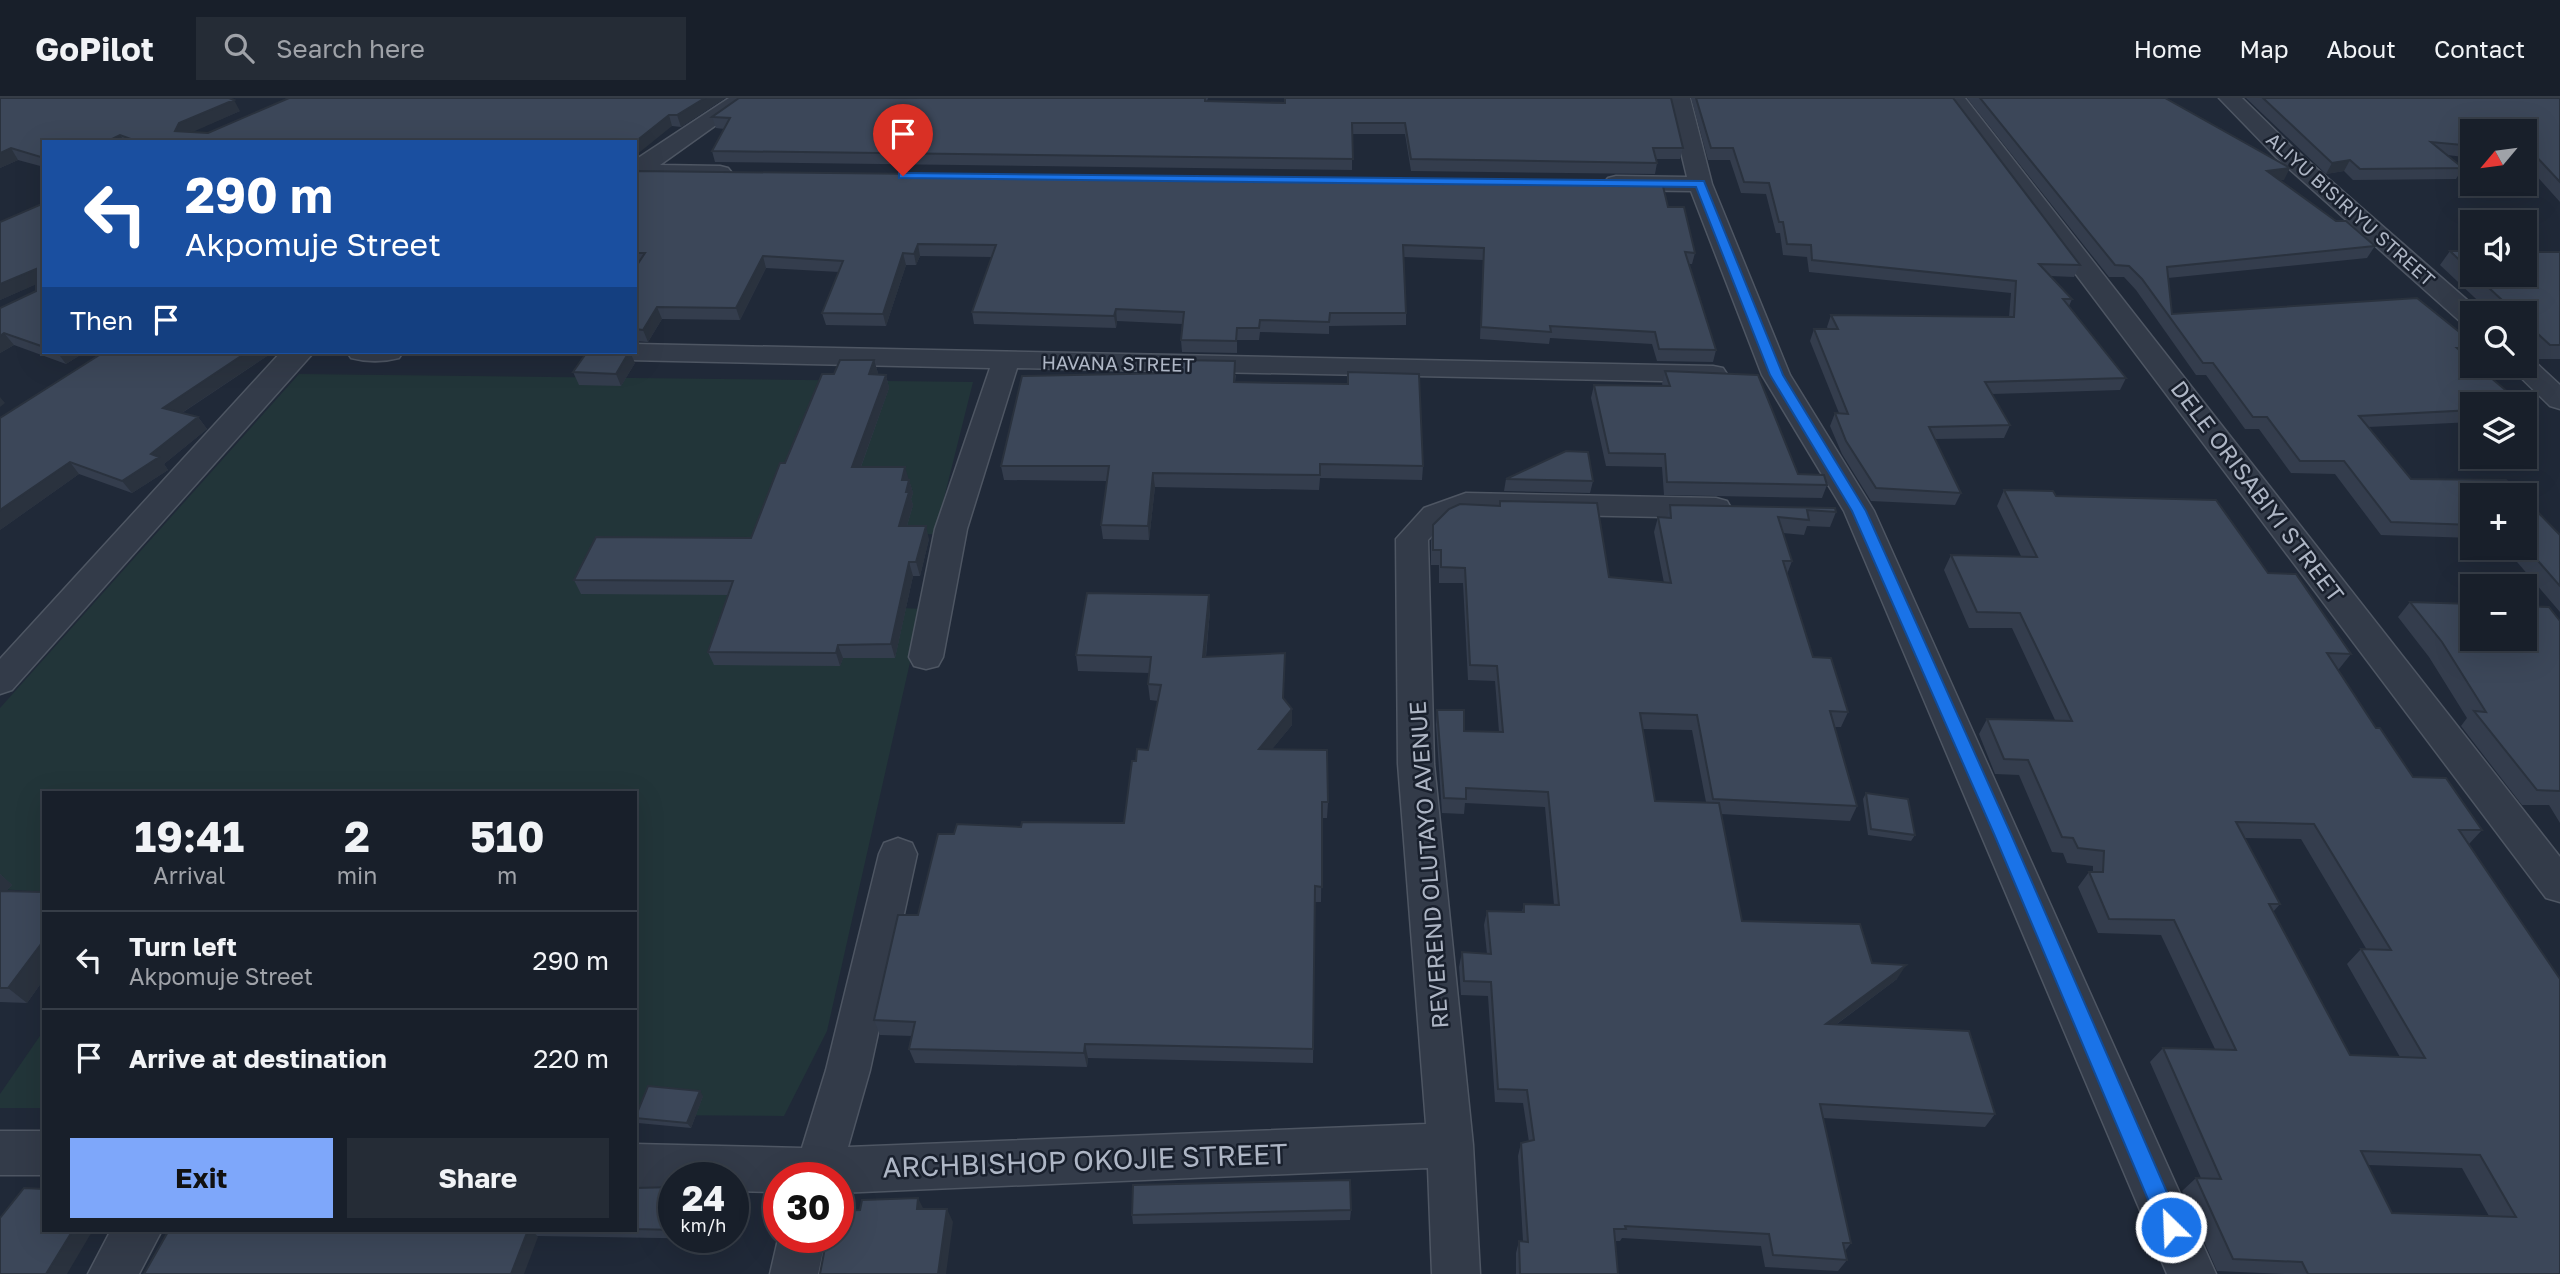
<!DOCTYPE html>
<html lang="en">
<head>
<meta charset="utf-8">
<style>
  body { margin:0; font-family:"Golos Text",sans-serif; background:#252c36; color:#f1f3f6; height:100vh; display:flex; flex-direction:column; font-size:26px; white-space:nowrap }
  * { box-sizing:border-box; margin:0 }
  p { font-size:23px; color:#9fa2a8 }
  .icon { flex:none; width:38px; height:38px; fill:none; stroke:currentColor; stroke-width:2; stroke-linecap:round; stroke-linejoin:round }
  .map { position:relative; flex:1; overflow:hidden }
  .sheet { position:absolute; left:42px; top:693px; width:595px; height:441px; display:flex; flex-direction:column; background:#181f2a; border-radius:0px; box-shadow:0 7px 28px #0002,0 0 0 2px #363d47 }
  .sheet>* { flex:none }
  .banner { position:absolute; left:42px; top:42px; width:595px; height:214px; border-radius:0px; box-shadow:0 7px 28px #0002,0 0 0 2px #363d47; background:#1a4fa0; color:#fff; overflow:hidden }
  .needle { width:46px; rotate:241deg }
  .buttons { position:absolute; left:2460px; top:21px; display:grid; gap:14px }
  .buttons a { display:grid; place-items:center; width:77px; height:77px; border-radius:0px; background:#181f2a; box-shadow:0 7px 28px #0002,0 0 0 2px #363d47; font-size:35px }
  .speed { position:absolute; left:658px; top:1064px; display:flex; gap:14px; font-size:35px; font-weight:700; text-align:center }
  .speed>* { display:grid; place-content:center; width:91px; height:91px; border-radius:50%; background:#181f2a; box-shadow:0 7px 28px #0002,0 0 0 2px #363d47; line-height:1 }
  .speed small { font-size:18px; font-weight:400 }
  .speed .limit { border:10px solid #d22; background:#fff; color:#111 }
  .pin { position:absolute; display:grid; place-items:center; width:60px; height:60px; color:#fff; margin:-72px -30px; border-radius:50% 50% 50% 0; rotate:-45deg; box-shadow:0 0 7px #0007 }
  .pin .icon { rotate:45deg }
  .me { position:absolute; width:77px; margin:-38px; rotate:336deg; stroke-linejoin:round; filter:drop-shadow(0 0 5px #0008) }
  .turn { display:flex; align-items:center; gap:24px; height:147px; padding:0 28px; font-size:32px }
  .turn .icon { width:91px; height:91px; stroke-width:2.5 }
  .turn b { display:block; font-size:49px; line-height:60px }
  .then { display:flex; align-items:center; height:66px; padding:0 28px; background:#0003; gap:14px; font-size:26px }
  .eta { display:flex; justify-content:space-evenly; align-items:center; height:119px; text-align:center }
  .eta b { font-size:42px; font-weight:700; line-height:49px }
  .action { display:flex; gap:14px; margin-top:auto; padding:14px 28px }
  .action a { flex:1; height:80px; border-radius:0px; background:#7ea7fa; color:#111; font-size:28px; font-weight:700; line-height:80px; text-align:center }
  .action a+a { background:#252c36; color:#f1f3f6 }
  ul { padding:0; list-style:none }
  li { display:flex; align-items:center; gap:21px; height:98px; padding:0 28px; border-top:2px solid #363d47 }
  li div { flex:1 }
  li b { display:block; font-size:26px }
  li em { font-style:normal }
  header { display:flex; align-items:center; gap:42px; box-sizing:border-box; height:98px; padding:0 35px; background:#181f2a; border-bottom:2px solid #363d47 }
  header strong { font-size:33px }
  nav { display:flex; gap:38px; margin-inline-start:auto; font-size:24px }
  .search { width:490px; height:63px; background:#252c36; display:flex; align-items:center; gap:18px; box-sizing:border-box; padding:0 24px; border-radius:0px; color:#9fa2a8; font-size:26px }
  .map>svg:first-child { display:block }
  .green { fill:#223539 }
  .lines { fill:none; stroke-linecap:round; stroke-linejoin:round }
  .street-casing { stroke:#4e5663; stroke-width:3 }
  .street { fill:#333b49; fill-rule:evenodd }
  .wall { fill:#343d4d; fill-rule:evenodd }
  .shaded-wall { fill:#2a323e }
  .building { fill:#3c4759; stroke:#2a323e; stroke-width:2; fill-rule:evenodd }
  .route { fill:#1a73e8; stroke:#114b97; stroke-width:2 }
  .labels { text-anchor:middle; dominant-baseline:central; stroke-width:5; stroke-linejoin:round; paint-order:stroke }
  .far-street-label { font-size:19px; fill:#aeb6c5; stroke:#19202d }
  .street-label { font-size:23px; fill:#aeb6c5; stroke:#19202d }
  .near-street-label { font-size:28px; fill:#aeb6c5; stroke:#19202d }
</style>
</head>
<body>
<header>
<strong>GoPilot</strong>
<div class="search"><svg class="icon" aria-label="search" viewBox="0 0 24 24"><circle cx="10" cy="10" r="6"/><path d="M15 15l6 6"/></svg>Search here</div>
<nav><a>Home</a><a>Map</a><a>About</a><a>Contact</a></nav>
</header>
<div class="map">
<svg width="2560" height="1176" viewBox="0 0 2560 1176">
  <rect width="100%" height="100%" fill="#202938"/>
  <!-- green -->
  <path class="green" d="M299,276L973,284L935,436L758,443L729,501L922,511L827,933L784,1018L635,1017V695H44V794L0,791V610Z
    M44,932V1010H0V996Z"/>
  <g class="lines">
    <!-- street casing -->
    <g class="street-casing">
      <path id="street" d="M729,0H754L660,67L720,68L728,70L732,75L728,80H635V62Z
        M1668,0H1690L1712,86L1790,277L1874,413L2216,1176H2167L1844,413L1762,277L1691,93L1616,92L1608,90L1604,85L1608,80L1616,78L1687,79Z
        M1943,0H1965L2560,759V804L2546,800Z
        M2219,0H2242L2293,50L2482,215H2473V229L2464,227L2277,60Z
        M635,246L1713,268L1723,270L1727,276L1723,282L1713,284L1017,270L967,431L943,559L938,568L926,571L914,568L909,559L935,431L990,270L628,262L618,260L614,254H635Z
        M281,254H314L12,592L0,596V561Z
        M347,254H403L399,260C384,264 366,264 351,260Z
        M2525,260L2533,262L2560,287V311L2550,308L2509,268H2525Z
        M1466,395L1716,400L1727,403L1731,410L1727,417L1716,420L1466,415L1446,424L1428,442L1434,666L1473,1047L1480,1176H1432L1428,1070L838,1095V1080H779V1094L733,1093V1080H674V1091L635,1090V1046L802,1050L826,972L879,756L884,745L898,740L912,745L917,756L870,972L848,1049L1426,1026L1398,666L1396,441L1424,410Z
        M0,1033H44V1077H0Z
        M111,1132H162L139,1176H88Z
        M779,1137L826,1139L818,1176H770Z"/>
    </g>
    <!-- street -->
    <use href="#street" class="street"/>
  </g>
  <!-- wall -->
  <path class="wall" d="M0,0L240,13L191,34L208,35L289,0H725L681,29L672,28L635,44H44V69L18,62L0,70Z
    M1208,0L1207,3L1683,50L1680,61H1656L1657,65L1655,76L1411,73L1405,36H1352V72L715,64L712,53L724,31L716,30L712,19Z
    M1691,0H1953L2080,167L2074,179L2050,178L2072,201L2069,208L2126,280L2120,292L1992,296L2010,327L2004,340L1935,341L1961,395L1955,407L1871,403L1842,356L1830,328L1835,315H1839L1810,243L1814,231H1828L1827,229L1831,217L2009,219L2011,195L1809,174L1807,159L1783,157L1780,135H1776L1766,96L1741,95L1730,62H1708Z
    M1967,0H2165L2284,82H2279L2336,123L2375,148L2367,160L2168,180L2172,216L2473,245V257L2470,261L2473,324L2368,329L2411,381L2473,397V440L2381,437L2335,376L2291,375L2259,331H2245L2206,277H2196L2136,192L2124,179H2109Z
    M2246,0H2560V104L2525,65V33H2473V60L2447,57L2463,70L2456,81L2353,82L2344,73L2326,76Z
    M635,73L1668,109L1695,155L1692,166H1689L1716,252L1713,264L1657,263L1652,246L1550,240L1549,246L1480,241L1483,162L1404,159L1406,215V227L1329,228V236L1260,234L1259,242H1237V255L1182,254L1181,242L1182,226L1117,223L1116,230L974,226L972,214L992,159L920,158L916,167H906L886,228L826,227L822,215L839,174L766,170L740,222L662,221L648,244L635,243V170L639,165L638,164H635Z
    M44,105V254H85L66,266L14,247L0,255V210L36,193V186L0,202V124Z
    M2450,153H2473V177H2525L2560,154V261H2539L2525,248V215H2491L2440,167Z
    M104,254H273L182,315L198,319L207,331L164,366L168,372L132,395L79,376L0,432Z
    M874,262L878,275L877,277H886L889,290L861,369L909,382L913,395L911,401L913,407L907,428L929,441L920,478H913L895,560H843L840,568L714,567L708,554L728,497L581,496L574,482L751,440L785,365L834,276Z
    M635,265L621,288L579,287L573,274Z
    M1665,273L1798,376L1827,387L1822,400L1664,397L1662,369L1606,368L1591,300L1594,287L1663,288L1662,286Z
    M1236,277L1235,284L1423,368L1422,382L1320,380L1319,392L1155,389L1149,442L1103,441L1101,427L1107,383L1004,382L1001,368Z
    M1506,381L1593,383L1590,395L1504,393Z
    M2004,392L2056,398L2268,475L2351,556L2339,571H2337L2376,630L2413,679L2482,732L2469,746L2560,1176H2284L2217,1173L2182,1093L2196,1080H2201L2150,964L2163,950L2215,951L2161,837L2098,835L2078,789L2089,774H2093V768L2067,765L2063,755L2052,754L2019,677L1995,676L1979,636L1987,621L2055,622L2012,530H1969L1944,472L1951,457L2021,458L1997,408ZM2244,740L2301,741L2367,852L2361,851L2347,866L2400,959L2350,957L2273,814L2280,806ZM2368,1067L2462,1070L2489,1118L2392,1115Z
    M2525,401L2560,437V514L2505,450H2525Z
    M1500,403L1609,479L1664,485L1654,434L1658,419H1667L1670,407L1835,410L1836,414L1830,429L1807,428L1804,437L1783,435L1792,463L1787,476L1813,559L1848,614L1841,629H1835L1857,708L1850,723L1721,716L1742,823L1872,865L1897,881L1837,926L1995,1016L1985,1029L1823,1020L1851,1145L1845,1153L1847,1162L1838,1173L1765,1169L1761,1148L1622,1140L1620,1143H1615L1618,1176H1516V1155L1519,1143H1523L1518,1058L1521,1045L1529,1044L1523,1005L1495,1004L1488,898L1461,897L1459,869L1462,854L1487,856L1484,827L1487,813L1522,814L1524,806L1554,807L1545,709L1465,705L1464,716L1442,715L1436,627L1437,612L1464,633L1499,634L1495,583L1468,582L1463,485H1439V467H1431V443L1433,427L1499,408ZM1643,631L1692,632L1706,704L1655,703Z
    M2410,504L2560,523V725L2549,707H2522L2461,628L2467,620L2429,559L2398,519Z
    M1210,513L1206,559L1285,571L1283,600L1292,611V627L1272,651L1328,704L1327,720H1322L1321,804H1315L1313,965L1088,960L1087,969L915,965L909,951L912,938L880,937L874,922L918,817L954,736L1021,729L1124,725L1136,663L1148,652L1158,603L1150,602L1148,586L1150,575L1078,573L1076,557Z
    M1866,695L1915,737L1911,743L1868,737L1863,701Z
    M0,776L12,787L6,793L44,794V881L27,905L0,904Z
    M703,998L691,1030L638,1025L635,1021V1018Z
    M674,1089V1139H721L720,1141L169,1132H635V1090Z
    M1351,1112L1350,1122L1133,1126L1132,1117Z"/>
  <!-- shaded-wall -->
  <path class="shaded-wall" d="M705,0H725L681,29L677,17Z
    M234,2L240,13L186,37L175,33L179,25Z
    M669,17L672,28L635,58V44Z
    M120,37L125,44H106Z
    M11,50L18,62L0,70V55Z
    M2350,62L2344,73L2326,76L2332,65Z
    M2290,70L2284,82L2261,85L2267,73Z
    M918,146L920,158L916,167L914,156Z
    M903,155L906,167L886,228L883,216Z
    M763,158L766,170L740,222L736,210Z
    M36,171L44,183L0,202V186Z
    M657,209L662,221L648,244L643,232Z
    M1116,211L1117,223L1116,230L1114,218Z
    M4,235L14,247L0,255V238Z
    M57,254H85L66,266Z
    M247,254H273L171,322L163,310Z
    M629,254H630L635,265L621,288L616,276Z
    M874,262L878,275L872,290L869,276Z
    M886,277L889,290L856,382L852,369Z
    M0,299L5,305L0,309Z
    M198,319L207,331L164,366L168,372L132,395L122,383L151,356Z
    M70,364L79,376L0,432V412Z
    M905,369L913,395L911,401L913,407L903,441L899,428L902,382Z
    M1153,375L1155,389L1149,442L1148,428Z
    M926,428L929,441L920,478L916,464Z
    M909,464L913,478L895,560L891,546Z
    M1209,497L1210,513L1204,575L1203,559Z
    M838,547L843,560L840,568L836,555Z
    M1292,611V627L1259,667V651Z
    M0,776L12,787L0,800Z
    M44,842V881L27,905L8,890Z
    M1906,867L1897,881L1819,939L1826,926Z
    M1085,946L1088,960L1087,969L1084,955Z
    M700,993L703,998L691,1030L687,1025Z
    M918,1100L925,1114L917,1111Z
    M947,1111L953,1124L946,1176H938Z
    M73,1132H93L67,1176H46Z
    M528,1132H532L538,1139L524,1176H511Z"/>
  <!-- building -->
  <path class="building" d="M0,0H229L234,2L179,25L175,33L208,35L289,0H705L677,17H669L635,44H139L120,37L106,44H44V60L11,50L0,55Z
    M739,0H1205V3L1285,5V0H1671L1683,50H1653L1657,65L1411,61L1405,25H1352L1353,61L712,53L730,20L712,19Z
    M1696,0H1953L2080,167L2039,166L2072,201H2063L2126,280L1985,284L2010,327L1929,329L1961,395L1876,390L1846,343L1835,315L1848,316L1814,231H1838L1831,217L2014,219L2016,183L1812,162L1811,147L1787,146L1783,124H1779L1769,85L1744,84L1733,50H1711Z
    M1980,0H2165L2290,70L2267,73L2336,123H2346L2375,148L2167,169L2172,216L2417,200L2473,245V250H2457L2473,264V268H2477L2522,306H2473V312L2359,318L2411,381L2506,382L2521,397H2473V427L2391,424L2344,363H2300L2267,319H2253L2213,265H2203L2142,181L2129,168L2115,167Z
    M2263,0H2560V84L2532,54L2525,53V33H2473V48L2431,44L2463,70L2360,71L2350,62L2332,65Z
    M635,73L1662,84L1668,109H1684L1695,155L1685,154L1716,252L1659,251L1655,234L1550,228L1551,234L1481,229L1484,150L1403,147L1406,215H1330L1329,224L1260,222L1259,230H1237L1236,243L1181,242L1184,214L1116,211L1114,218L972,214L996,147L918,146L914,156L903,155L883,216L822,215L843,163L763,158L736,210L657,209L643,232L635,231V170L645,155H635L637,152H635Z
    M44,105V249L4,235L0,238V210L36,193V171L0,186V124Z
    M2450,153H2473V175Z
    M2525,154H2560V247H2550L2525,224V215H2516L2475,177H2525Z
    M104,254H247L163,310L198,319L151,356L159,359L122,383L70,364L0,412V320Z
    M587,254H629L616,276L573,274Z
    M840,262H874L869,276L886,277L852,369H905L902,382H909L906,394H909L899,428H926L916,464H909L891,546L838,547L836,555L708,554L733,483L574,482L596,439L751,440L780,365H785L822,276H834Z
    M1179,262L1235,263L1234,284L1348,286V274L1419,276L1423,368L1320,366V377L1153,375L1148,428L1101,427L1109,368H1001L1022,278L1177,275Z
    M1665,273L1758,277L1798,376L1824,377L1827,387L1667,384L1665,356L1609,355L1594,287L1670,288Z
    M1566,353L1588,354L1593,383L1506,381Z
    M2004,392L2053,393L2056,398L2216,402L2268,475L2296,476L2351,556L2327,555L2376,630H2380L2413,679L2446,680L2482,732H2459L2560,881V1176H2308L2302,1164L2233,1161L2196,1080L2221,1081L2163,950L2236,952L2174,822L2109,821L2089,774H2103L2104,753L2078,750L2073,740L2062,739L2028,662L2004,661L1987,621L2072,623L2020,515L1977,514L1951,457L2037,459ZM2236,724L2314,726L2391,852L2361,851L2425,960L2350,957L2269,806H2280ZM2361,1053L2480,1057L2516,1119L2392,1115Z
    M2525,401L2560,437V488L2525,448Z
    M1500,403L1597,405L1609,479L1671,485L1658,419L1671,420L1670,407L1835,410L1836,414L1807,412L1809,422L1778,419L1792,463H1783L1813,559L1831,560L1848,614L1830,613L1857,708L1713,701L1697,617L1640,615L1655,703L1719,705L1742,823L1860,826L1872,865L1906,867L1826,926L1969,933L1995,1016L1820,1006L1851,1145H1843L1847,1162L1773,1157L1769,1136L1625,1128L1626,1131H1614L1618,1176H1520L1519,1143L1528,1144L1521,1045L1534,1042L1527,992L1498,991L1491,884L1464,883L1462,854L1491,856L1487,813L1524,814V806L1559,807L1548,694L1466,690V701L1444,700L1437,612H1464V633L1503,634L1497,568L1470,567L1465,470L1441,469V452H1433V427L1449,411L1460,406L1500,408Z
    M1087,495L1209,497L1203,559L1285,555L1283,600L1292,611L1259,651L1327,652L1328,704H1322V789L1315,788L1313,951L1085,946L1084,955L909,951L915,924L874,922L898,817H918L938,736H954L957,726L1021,729L1022,724L1124,725L1132,663H1136L1137,651L1148,652L1161,587L1148,586L1151,559L1076,557Z
    M2410,504L2473,506V541H2525V508L2549,509L2560,523V693L2537,692L2474,613L2486,614L2442,544Z
    M1866,695L1908,701L1915,737L1871,731Z
    M0,793L44,794V842L8,890H0Z
    M648,988L700,993L687,1025L635,1020Z
    M1350,1082L1351,1112L1132,1117L1133,1087Z
    M674,1089V1132L635,1131V1090Z
    M24,1090L44,1091V1132H73L46,1176H0V1120Z
    M918,1100L917,1111H947L938,1176H820L827,1139H838V1113L860,1112L862,1102Z
    M169,1132H528L511,1176H144Z"/>
  <!-- route -->
  <path class="route" d="M903,75L1704,83L1783,277L1866,413L2011,736L2179,1122L2182,1129L2179,1137L2171,1140L2163,1137L1994,736L1852,413L1770,277L1696,89L899,80V75Z"/>
  <g class="labels">
    <!-- far-street labels -->
    <g class="far-street-label">
      <text transform="translate(2351 111) rotate(42)">ALIYU BISIRIYU STREET</text>
      <text transform="translate(1118 265) rotate(1)">HAVANA STREET</text>
    </g>
    <!-- street labels -->
    <g class="street-label">
      <text transform="translate(2258 393) rotate(53)">DELE ORISABIYI STREET</text>
      <text transform="translate(1428 767) rotate(-94)">REVEREND OLUTAYO AVENUE</text>
    </g>
    <!-- near-street labels -->
    <g class="near-street-label">
      <text transform="translate(1085 1062) rotate(-2)">ARCHBISHOP OKOJIE STREET</text>
    </g>
  </g>
</svg>
<div class="buttons">
<a><svg class="needle" viewBox="-14 -14 28 28"><path d="M0-13l5 13h-10z" fill="#e53935"/><path d="M0 13l5-13h-10z" fill="#9fa2a8"/></svg></a>
<a><svg class="icon" aria-label="sound" viewBox="0 0 24 24"><path d="M4 9h4l5-4v14l-5-4H4zM17 9q2 3 0 6"/></svg></a>
<a><svg class="icon" aria-label="search" viewBox="0 0 24 24"><circle cx="10" cy="10" r="6"/><path d="M15 15l6 6"/></svg></a>
<a><svg class="icon" aria-label="layers" viewBox="0 0 24 24"><path d="M12 4l9 5-9 5-9-5zM3 14l9 5 9-5"/></svg></a>
<a>+</a>
<a>−</a>
</div>
<div class="speed"><div>24<small>km/h</small></div><div class="limit">30</div></div>
<div class="pin" style="left:903px;top:78px;background:#d93025"><svg class="icon" aria-label="arrive" viewBox="0 0 24 24"><path d="M6 21V4h12l-3 4 3 4H6"/></svg></div>
<svg class="me" style="left:2171px;top:1129px" viewBox="-20 -20 40 40"><circle r="17" fill="#1a73e8" stroke="#fff" stroke-width="3"/><path d="M0-11L8 9 0 5-8 9z" fill="#fff"/></svg>
<div class="banner">
<div class="turn"><svg class="icon" aria-label="left" viewBox="0 0 24 24"><path d="M17 20v-9H6M10 6l-5 5 5 5"/></svg><div><b>290 m</b>Akpomuje Street</div></div>
<div class="then">Then<svg class="icon" aria-label="arrive" viewBox="0 0 24 24"><path d="M6 21V4h12l-3 4 3 4H6"/></svg></div>
</div>
<section class="sheet">
<div class="eta">
<div><b>19:41</b><p>Arrival</p></div>
<div><b>2</b><p>min</p></div>
<div><b>510</b><p>m</p></div>
</div>
<ul>
<li><svg class="icon" aria-label="left" viewBox="0 0 24 24"><path d="M17 20v-9H6M10 6l-5 5 5 5"/></svg><div><b>Turn left</b><p>Akpomuje Street</p></div><em>290 m</em></li>
<li><svg class="icon" aria-label="arrive" viewBox="0 0 24 24"><path d="M6 21V4h12l-3 4 3 4H6"/></svg><div><b>Arrive at destination</b></div><em>220 m</em></li>
</ul>
<div class="action"><a>Exit</a><a>Share</a></div>
</section>
</div>
</body>
</html>
